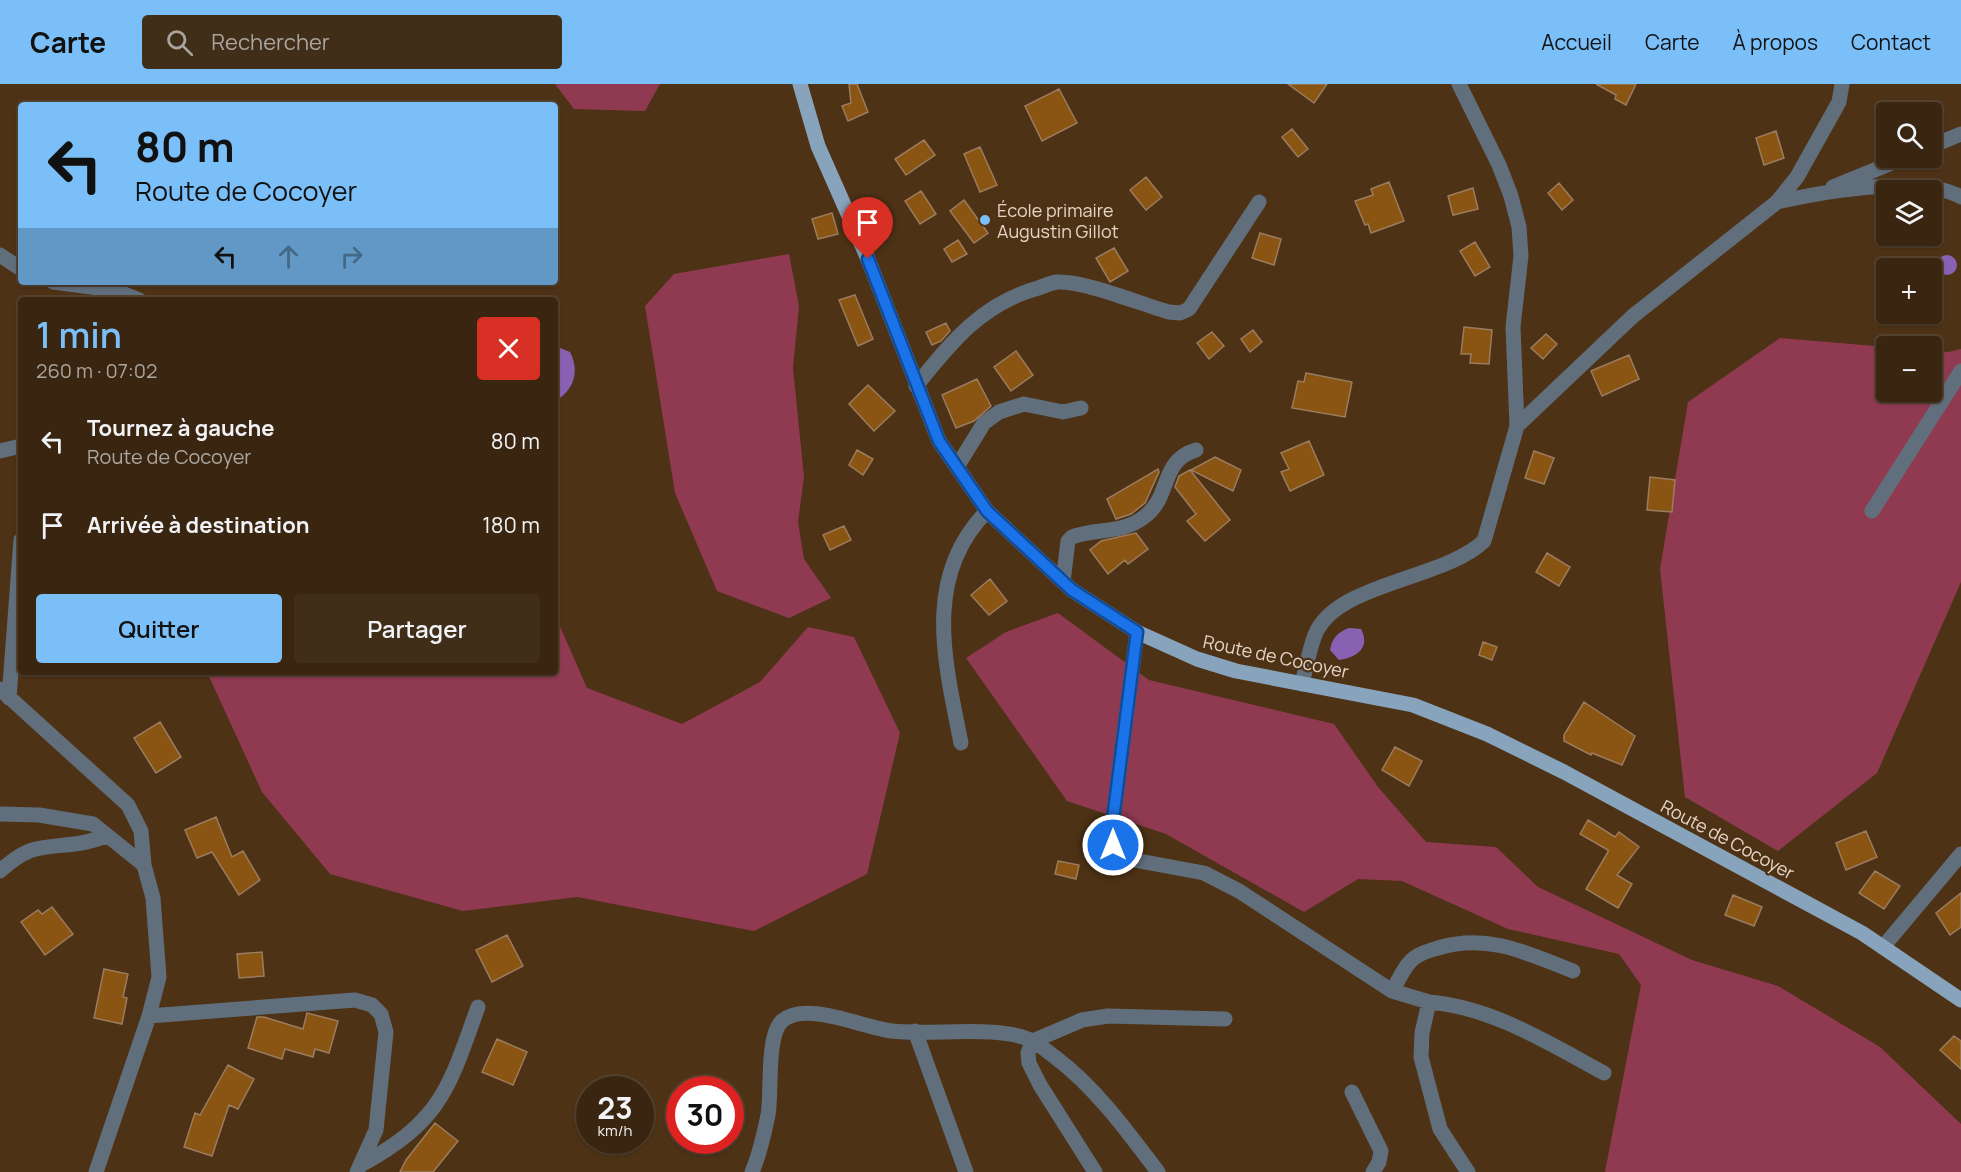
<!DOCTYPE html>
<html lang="fr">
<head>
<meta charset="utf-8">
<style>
  body { margin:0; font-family:Manrope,sans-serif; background:#412e19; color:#f1f3f6; height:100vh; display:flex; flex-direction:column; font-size:22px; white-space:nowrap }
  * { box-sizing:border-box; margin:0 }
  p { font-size:20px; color:#aba59f }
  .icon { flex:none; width:33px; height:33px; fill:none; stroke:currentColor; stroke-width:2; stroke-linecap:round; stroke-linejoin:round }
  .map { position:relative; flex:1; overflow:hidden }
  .details { position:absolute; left:18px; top:213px; width:540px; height:378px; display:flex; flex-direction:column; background:#3a2610; border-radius:6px; box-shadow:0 2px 4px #0004,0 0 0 2px #544330 }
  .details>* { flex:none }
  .guide { position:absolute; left:18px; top:18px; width:540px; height:183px; border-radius:6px; box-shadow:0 2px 4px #0004,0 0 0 2px #544330; background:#7abff8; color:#111; overflow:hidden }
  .fabs { position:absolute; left:1876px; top:18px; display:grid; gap:12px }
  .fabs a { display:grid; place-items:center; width:66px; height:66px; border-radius:6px; background:#3a2610; box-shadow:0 2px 4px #0004,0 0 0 2px #544330; font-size:30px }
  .speed { position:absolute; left:576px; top:992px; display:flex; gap:12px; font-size:30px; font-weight:700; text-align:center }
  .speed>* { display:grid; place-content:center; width:78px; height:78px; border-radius:50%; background:#3a2610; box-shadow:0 2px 4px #0004,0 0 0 2px #544330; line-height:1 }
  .speed small { font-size:15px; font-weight:400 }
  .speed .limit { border:9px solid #d22; background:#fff; color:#111 }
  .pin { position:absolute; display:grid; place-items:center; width:51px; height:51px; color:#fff; margin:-62px -26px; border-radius:50% 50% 50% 0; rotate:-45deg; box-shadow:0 0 6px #0007 }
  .pin .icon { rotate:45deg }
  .me { position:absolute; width:66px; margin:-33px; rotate:0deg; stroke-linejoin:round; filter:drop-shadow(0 0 4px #0008) }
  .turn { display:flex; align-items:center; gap:21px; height:126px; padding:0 18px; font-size:27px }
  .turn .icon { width:78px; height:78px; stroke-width:2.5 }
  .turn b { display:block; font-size:42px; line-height:51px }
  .lanes { display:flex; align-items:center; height:57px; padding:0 18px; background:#0003; justify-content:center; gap:30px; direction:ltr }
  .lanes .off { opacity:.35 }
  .round { display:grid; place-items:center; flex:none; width:63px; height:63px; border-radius:6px; background:#412e19 }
  .summary { display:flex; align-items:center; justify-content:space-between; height:102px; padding:0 18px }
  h1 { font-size:36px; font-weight:600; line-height:45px; color:#7abff8 }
  .action { display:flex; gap:12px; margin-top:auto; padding:12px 18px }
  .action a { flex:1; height:69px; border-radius:6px; background:#7abff8; color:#111; font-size:24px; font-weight:600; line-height:69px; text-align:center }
  .action a+a { background:#412e19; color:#f1f3f6 }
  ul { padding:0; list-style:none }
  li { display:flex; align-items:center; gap:18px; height:84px; padding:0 18px }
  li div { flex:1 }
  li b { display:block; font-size:22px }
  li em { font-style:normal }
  header { display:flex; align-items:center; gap:36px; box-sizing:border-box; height:84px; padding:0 30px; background:#7abff8; color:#111 }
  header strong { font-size:28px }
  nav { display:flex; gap:33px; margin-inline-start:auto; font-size:21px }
  .search { width:420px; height:54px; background:#412e19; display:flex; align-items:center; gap:15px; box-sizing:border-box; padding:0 21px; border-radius:6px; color:#aba59f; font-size:22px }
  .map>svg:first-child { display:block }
  .green { fill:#903a52 }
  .water { fill:#8961b3 }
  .building { fill:#8a5413; stroke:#9b7c5e; stroke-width:1.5 }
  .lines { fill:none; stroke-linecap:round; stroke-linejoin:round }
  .minor { stroke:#616f7c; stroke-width:15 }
  .major { stroke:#88a4bd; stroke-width:15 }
  .route-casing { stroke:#114b97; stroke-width:15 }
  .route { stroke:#1a73e8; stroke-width:10 }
  .poi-dot { fill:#7abff8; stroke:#4d3216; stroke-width:2 }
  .labels { text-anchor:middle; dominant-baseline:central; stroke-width:4.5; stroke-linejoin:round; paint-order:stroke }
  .poi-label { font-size:18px; fill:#e5d4c5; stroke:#4d3216; text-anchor:start }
  .street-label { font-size:18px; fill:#e5d4c5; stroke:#4d3216 }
</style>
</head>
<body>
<header>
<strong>Carte</strong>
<div class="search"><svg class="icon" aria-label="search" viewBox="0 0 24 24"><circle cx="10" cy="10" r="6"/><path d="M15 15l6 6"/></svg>Rechercher</div>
<nav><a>Accueil</a><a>Carte</a><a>À propos</a><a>Contact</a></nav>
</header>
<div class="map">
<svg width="1961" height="1088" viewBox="0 0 1961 1088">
  <rect width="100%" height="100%" fill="#4d3216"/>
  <!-- green -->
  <path class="green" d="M555,0H660L645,27L574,25Z
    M789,170L799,222L793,284L804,393L798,438L804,475L831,514L789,534L717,507L675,409L645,222L674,190Z
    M1780,254L1887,263V308H1932V267L1948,268L1961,265V498L1877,689L1778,767L1685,713L1660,485L1688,318Z
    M1058,529L1149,596L1334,640L1378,703L1426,758L1496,763L1538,803L1692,876L1778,902L1880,963L1961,1040V1088H1605L1641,901L1619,870L1508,845L1402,797L1358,795L1304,828L1166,750L1067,717L966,574L1006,548Z
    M555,531L587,604L682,640L760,598L808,543L854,553L900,649L867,790L754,847L577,813L463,827L330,790L262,708L207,588H555Z"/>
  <!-- water -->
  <path class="water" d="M1937 181a10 10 0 1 1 20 0a10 10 0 1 1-20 0Z
    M555,262L570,268C580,287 574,307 555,317Z
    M1349,544L1361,545C1371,564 1356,574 1339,576L1330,566C1332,554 1338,548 1349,544Z"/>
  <!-- building -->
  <path class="building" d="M849,0H857L868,28L848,37L842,22L851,19Z
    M1288,0H1327L1314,19Z
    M1596,0H1636L1626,21L1615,15L1616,11Z
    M1059,5L1077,39L1042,57L1025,22Z
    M1292,45L1308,65L1298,73L1282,53Z
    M1776,47L1784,74L1764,81L1756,54Z
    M924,56L935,71L906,91L895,75Z
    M980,63L997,101L980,108L964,70Z
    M1146,93L1162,113L1146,126L1130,106Z
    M1389,98L1404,137L1371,149L1368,140L1365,141L1355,117L1373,111L1371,105Z
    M1559,99L1573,116L1562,126L1548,109Z
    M1473,104L1478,125L1453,131L1448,112Z
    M921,107L936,130L920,140L905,117Z
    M964,116L988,149L974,159L950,127Z
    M832,129L838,150L818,155L812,135Z
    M1260,149L1281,155L1274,181L1252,174Z
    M958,156L967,170L952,178L944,165Z
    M1475,158L1490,183L1475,192L1460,167Z
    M1114,164L1128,187L1110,198L1096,174Z
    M855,211L873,255L858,262L839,216Z
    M946,239L950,247L941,257L932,261L926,248Z
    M1464,243L1492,246L1489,280L1470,279L1471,270H1461Z
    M1253,246L1262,258L1250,268L1241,255Z
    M1212,248L1224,262L1209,275L1197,259Z
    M1546,250L1557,260L1543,275L1531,264Z
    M1016,267L1033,291L1011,307L994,283Z
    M1629,271L1639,295L1602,312L1591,287Z
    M1306,289L1352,298L1345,333L1292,324L1298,297L1304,298Z
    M977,295L991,322L974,337L956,344L942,311Z
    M868,301L895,327L874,347L849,320Z
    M1309,357L1324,391L1290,407L1281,388L1289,385L1281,369Z
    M857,366L873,375L863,391L849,381Z
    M1534,367L1554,374L1544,400L1525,394Z
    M1215,373L1241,386L1233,407L1191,386Z
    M1158,385L1159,388L1145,419L1131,430L1116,435L1107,415Z
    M1190,386L1230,436L1205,457L1187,437L1196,430L1175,403L1179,392Z
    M1650,393L1675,396L1672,428L1647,426Z
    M844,442L851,456L830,466L823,451Z
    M1136,449L1148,465L1128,480L1125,476L1108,490L1090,466L1101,457Z
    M1547,469L1570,483L1559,502L1536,488Z
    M990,495L1007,517L989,531L971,511Z
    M1483,558L1497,563L1492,576L1479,571Z
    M1584,618L1635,652L1622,681L1592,669L1591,671L1564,657V651Z
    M160,638L181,673L156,689L134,654Z
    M1395,663L1422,677L1409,702L1382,686Z
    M216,733L232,773L243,767L260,796L239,811L212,768L197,774L185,746Z
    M1588,736L1615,753L1619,748L1639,763L1617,791L1632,800L1618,824L1586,805L1608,768V766L1580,750Z
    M1866,747L1877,773L1846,786L1836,759Z
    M1058,777L1079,781L1076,795L1055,790Z
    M1875,787L1900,802L1884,825L1859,809Z
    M1961,809V843L1950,851L1936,829Z
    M1733,811L1762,823L1754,842L1725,831Z
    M52,823L73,850L45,871L21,838L38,826L42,830Z
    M507,851L523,882L492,898L476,866Z
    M262,868L264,892L239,894L237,870Z
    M104,885L128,890L123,913L127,914L122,940L94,934Z
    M307,929L338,937L329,969L315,965L313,973L285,965L282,975L248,964L257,933H264L303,945Z
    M1954,952L1961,957V985L1940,966Z
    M497,955L527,968L513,1001L482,988Z
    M228,981L254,995L238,1025L229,1021L212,1072L184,1063L195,1029L200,1031Z
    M435,1039L458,1057L433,1088H400L406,1076Z"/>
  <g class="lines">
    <!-- minor -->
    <path class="minor" d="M1932,62L1961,50
      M1833,103L1904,74
      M1777,118C1823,108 1920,90 1961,113
      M0,171L21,185
      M53,198L114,206L139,216
      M916,302C950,260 980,221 1035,205C1042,203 1050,199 1057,198C1086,197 1140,220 1169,228L1180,229L1189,225L1259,118
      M1517,342L1633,232L1777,118L1797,93L1839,18L1842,0
      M0,367L21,362
      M958,381L984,339L999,328L1024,320L1063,328L1081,324
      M1872,427L1961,287
      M1063,498L1068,457L1072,453C1095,444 1123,450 1144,433C1172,413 1159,377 1196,366
      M1137,548L1111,751L1117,768L1123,774L1204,789L1239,807L1392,907L1429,918L1422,949L1421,973L1440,1045L1468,1088
      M1302,600C1306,584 1309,566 1315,551C1335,499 1443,496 1484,457L1517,342L1513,243L1521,172L1519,143L1511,112L1499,81L1459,0
      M0,605L128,721L141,747L144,781L153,814L159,893L149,932L96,1088
      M9,614L21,456
      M961,659C945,578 922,493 987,427
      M0,730L39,731L93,740L144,781
      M0,787C29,761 38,764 75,760C86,759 97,755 107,752
      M1883,863L1961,770
      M1392,907C1398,898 1402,887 1409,879C1416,870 1428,867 1438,864C1488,849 1527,869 1573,887
      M1429,918C1492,923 1550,960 1604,989
      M149,932L355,916L372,921L381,930L386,948L376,1046L357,1088
      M915,947L966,1088
      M1352,1008L1381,1067L1379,1078L1373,1088
      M361,1081C442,1036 448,1006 478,923
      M752,1088C760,1070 764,1050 768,1031C772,1010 766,952 782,937C806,916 863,944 892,947C931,952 998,940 1033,957C1040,961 1048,968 1055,973C1097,1005 1127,1047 1158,1088
      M1095,1088L1040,1001L1029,979L1028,969L1033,957L1082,936L1108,932L1225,935"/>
    <!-- major -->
    <path class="major" d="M800,0L818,62L868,175L939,357L987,427L1072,506L1137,548L1197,575L1236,587L1413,621L1487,650L1564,688L1862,849L1961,916"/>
  </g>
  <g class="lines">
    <!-- route casing -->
    <g class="route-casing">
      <path id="route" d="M868,175L939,357L987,427L1072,506L1137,548L1111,751L1113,761"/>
    </g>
    <!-- route -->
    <use href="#route" class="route"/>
  </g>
  <!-- markers -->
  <circle class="poi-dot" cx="985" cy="136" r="6"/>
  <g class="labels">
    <!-- poi labels -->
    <g class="poi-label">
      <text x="997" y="126">École primaire<tspan x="997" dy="21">Augustin Gillot</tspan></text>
    </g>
    <!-- street labels -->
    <g class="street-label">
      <text transform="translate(1276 572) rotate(12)">Route de Cocoyer</text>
      <text transform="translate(1728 755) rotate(28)">Route de Cocoyer</text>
    </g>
  </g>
</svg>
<div class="fabs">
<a><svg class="icon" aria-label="search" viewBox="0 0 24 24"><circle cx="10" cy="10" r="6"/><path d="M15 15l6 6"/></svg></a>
<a><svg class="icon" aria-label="layers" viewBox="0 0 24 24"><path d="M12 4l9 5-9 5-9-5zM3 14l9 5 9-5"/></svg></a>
<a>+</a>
<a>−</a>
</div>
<div class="speed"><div>23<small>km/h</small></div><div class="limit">30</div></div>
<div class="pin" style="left:868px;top:175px;background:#d93025"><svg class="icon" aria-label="arrive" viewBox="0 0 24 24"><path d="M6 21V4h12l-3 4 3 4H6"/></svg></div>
<svg class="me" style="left:1113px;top:761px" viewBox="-20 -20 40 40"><circle r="17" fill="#1a73e8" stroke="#fff" stroke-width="3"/><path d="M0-11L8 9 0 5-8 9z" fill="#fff"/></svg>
<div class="guide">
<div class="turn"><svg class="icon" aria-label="left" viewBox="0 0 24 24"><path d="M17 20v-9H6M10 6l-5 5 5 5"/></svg><div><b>80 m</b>Route de Cocoyer</div></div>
<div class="lanes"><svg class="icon" aria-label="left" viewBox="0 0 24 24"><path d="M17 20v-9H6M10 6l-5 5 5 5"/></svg><svg class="icon off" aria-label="ahead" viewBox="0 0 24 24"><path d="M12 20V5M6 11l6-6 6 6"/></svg><svg class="icon off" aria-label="right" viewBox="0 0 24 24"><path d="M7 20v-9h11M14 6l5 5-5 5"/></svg></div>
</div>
<section class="details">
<div class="summary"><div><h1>1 min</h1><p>260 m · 07:02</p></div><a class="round" style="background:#d93025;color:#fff"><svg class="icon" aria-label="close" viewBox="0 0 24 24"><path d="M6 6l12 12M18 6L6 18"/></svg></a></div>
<ul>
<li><svg class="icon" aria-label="left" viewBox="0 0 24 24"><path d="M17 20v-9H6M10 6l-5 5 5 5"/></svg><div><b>Tournez à gauche</b><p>Route de Cocoyer</p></div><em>80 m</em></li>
<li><svg class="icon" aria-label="arrive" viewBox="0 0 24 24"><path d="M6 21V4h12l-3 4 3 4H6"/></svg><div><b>Arrivée à destination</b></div><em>180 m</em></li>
</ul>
<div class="action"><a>Quitter</a><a>Partager</a></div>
</section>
</div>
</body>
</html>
